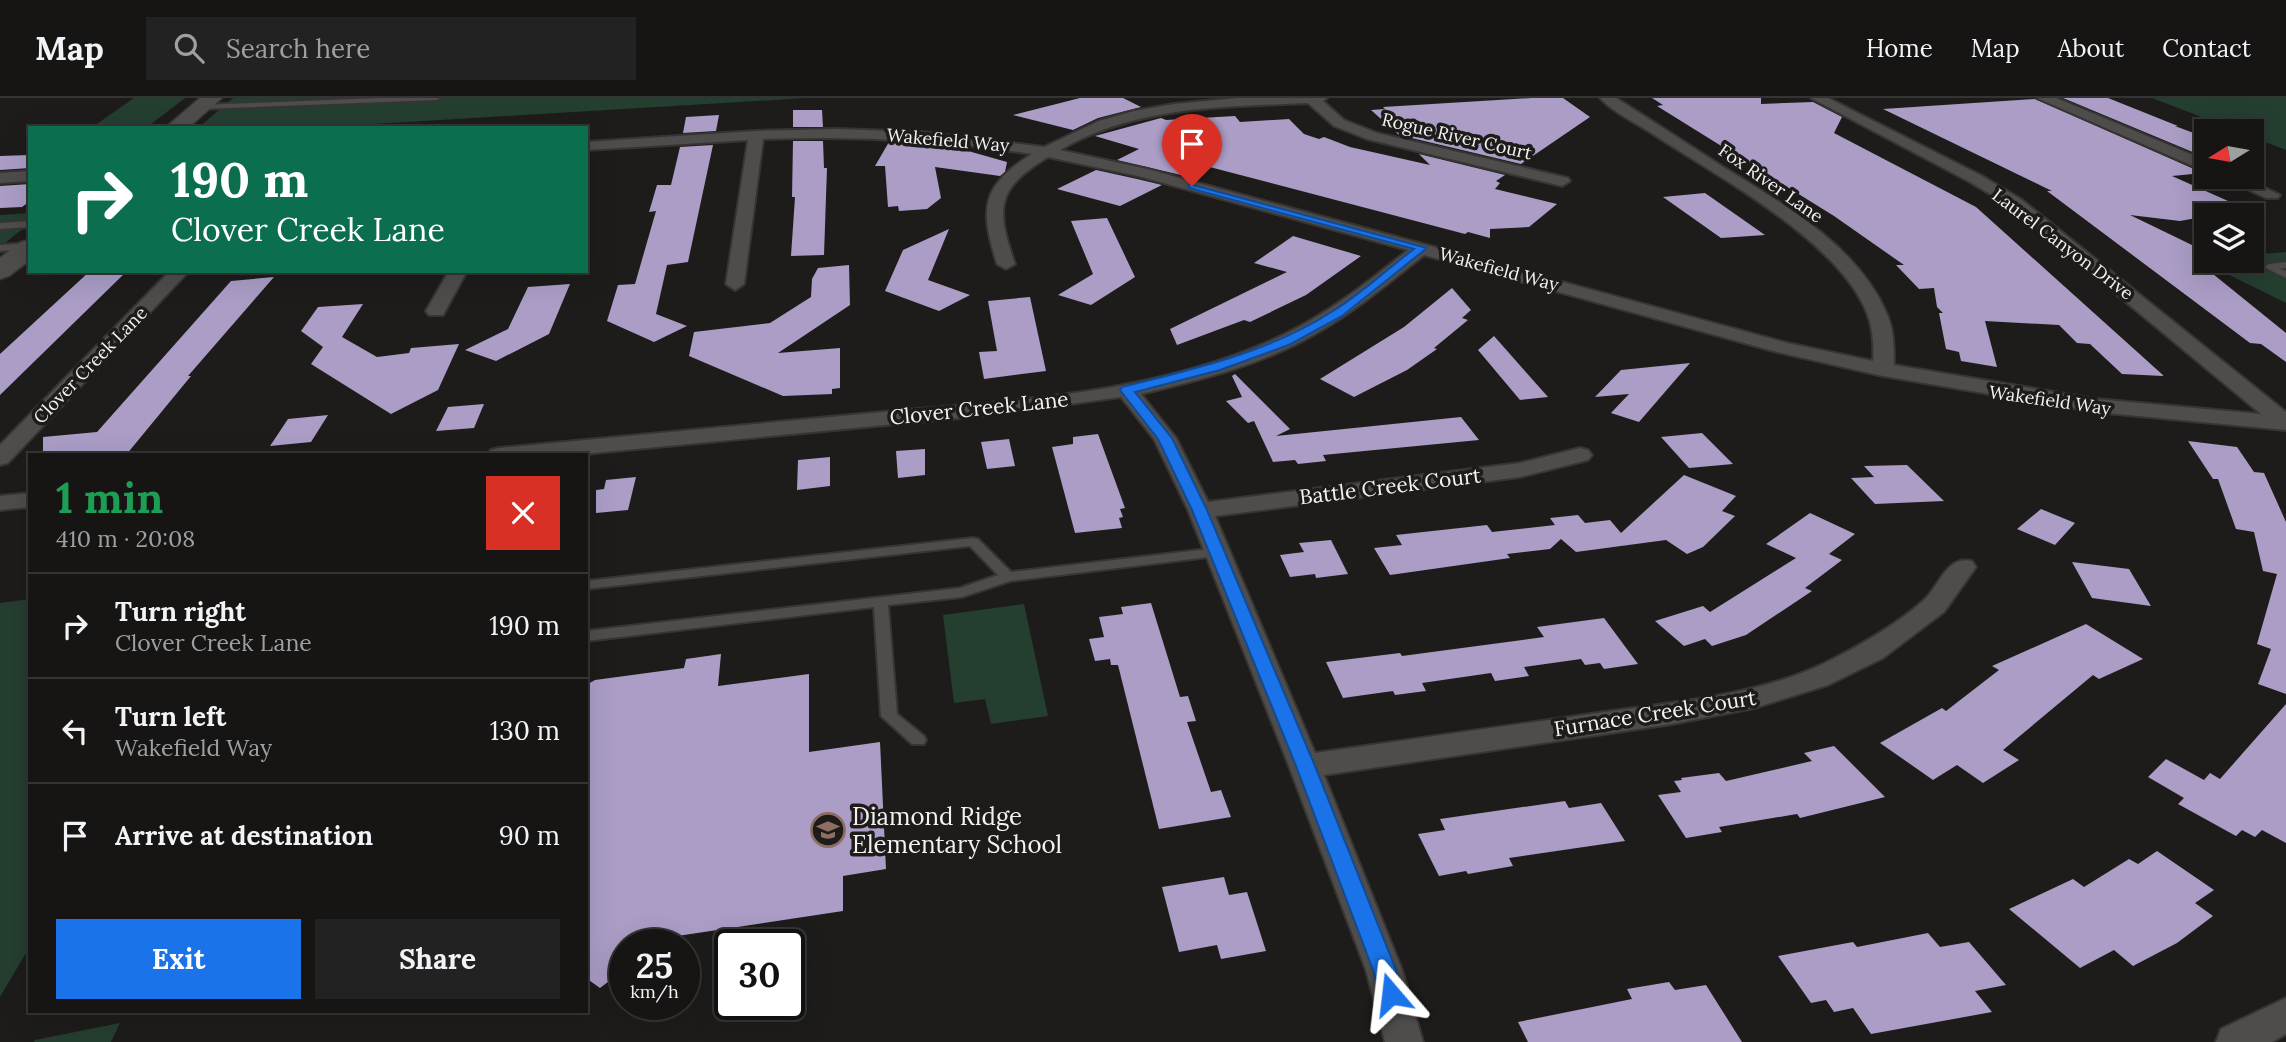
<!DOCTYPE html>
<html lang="en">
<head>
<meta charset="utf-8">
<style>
  body { margin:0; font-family:Lora,serif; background:#232222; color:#f1f3f6; height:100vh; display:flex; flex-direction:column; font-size:26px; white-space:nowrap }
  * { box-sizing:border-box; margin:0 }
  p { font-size:23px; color:#9e9fa0 }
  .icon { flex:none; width:38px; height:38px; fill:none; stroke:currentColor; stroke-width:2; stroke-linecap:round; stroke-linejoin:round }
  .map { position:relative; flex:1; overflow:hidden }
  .sheet { position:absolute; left:28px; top:355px; width:560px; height:560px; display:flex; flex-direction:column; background:#161514; border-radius:0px; box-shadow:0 7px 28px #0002,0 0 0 2px #353434 }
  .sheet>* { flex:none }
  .guide { position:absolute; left:28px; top:28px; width:560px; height:147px; border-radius:0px; box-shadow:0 7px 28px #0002,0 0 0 2px #353434; background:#0b6e4f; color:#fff; overflow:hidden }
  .needle { width:46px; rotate:259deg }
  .controls { position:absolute; left:2194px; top:21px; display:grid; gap:14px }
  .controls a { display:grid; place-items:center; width:70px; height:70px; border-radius:0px; background:#161514; box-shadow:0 7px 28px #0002,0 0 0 2px #353434; font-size:35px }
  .speed { position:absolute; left:609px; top:831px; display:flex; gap:14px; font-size:35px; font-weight:700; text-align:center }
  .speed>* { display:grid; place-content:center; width:91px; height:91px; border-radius:50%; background:#161514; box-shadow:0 7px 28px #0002,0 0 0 2px #353434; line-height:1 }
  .speed small { font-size:18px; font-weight:400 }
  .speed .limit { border:4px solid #111; border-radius:10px; background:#fff; color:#111 }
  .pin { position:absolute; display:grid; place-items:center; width:60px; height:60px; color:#fff; margin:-72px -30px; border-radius:50% 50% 50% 0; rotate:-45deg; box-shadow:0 0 7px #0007 }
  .pin .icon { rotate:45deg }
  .me { position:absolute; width:77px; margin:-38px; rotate:343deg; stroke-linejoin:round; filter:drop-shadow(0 0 5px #0008) }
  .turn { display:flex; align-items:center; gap:24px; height:147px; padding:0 28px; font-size:32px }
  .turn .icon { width:91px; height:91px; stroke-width:2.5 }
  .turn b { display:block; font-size:49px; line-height:60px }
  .round { display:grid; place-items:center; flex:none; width:74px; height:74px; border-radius:0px; background:#232222 }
  .overview { display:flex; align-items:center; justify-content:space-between; height:119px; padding:0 28px }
  h1 { font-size:42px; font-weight:800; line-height:52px; color:#1e9e55 }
  .action { display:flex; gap:14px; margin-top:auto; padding:14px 28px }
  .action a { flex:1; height:80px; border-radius:0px; background:#1a73e8; color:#fff; font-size:28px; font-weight:800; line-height:80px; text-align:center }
  .action a+a { background:#232222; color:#f1f3f6 }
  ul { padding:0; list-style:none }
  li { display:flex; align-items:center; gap:21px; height:105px; padding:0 28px; border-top:2px solid #353434 }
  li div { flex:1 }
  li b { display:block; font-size:26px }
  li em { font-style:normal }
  header { display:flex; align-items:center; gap:42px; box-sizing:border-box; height:98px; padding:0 35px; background:#161514; border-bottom:2px solid #353434 }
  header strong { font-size:33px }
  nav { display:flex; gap:38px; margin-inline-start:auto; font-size:24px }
  .search { width:490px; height:63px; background:#232222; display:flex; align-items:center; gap:18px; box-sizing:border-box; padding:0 24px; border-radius:0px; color:#9e9fa0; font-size:26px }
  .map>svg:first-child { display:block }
  .green { fill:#243e30 }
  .building { fill:#ab9dc6 }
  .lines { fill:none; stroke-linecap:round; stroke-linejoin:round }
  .lane-casing { stroke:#373534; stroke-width:4 }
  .street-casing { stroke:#373534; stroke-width:4 }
  .secondary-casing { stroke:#373534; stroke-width:3 }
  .lane { fill:#4f4d4b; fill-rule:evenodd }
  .street { fill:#4f4d4b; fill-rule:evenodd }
  .secondary { fill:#4f4d4b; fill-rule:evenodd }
  .route { fill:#1a73e8; stroke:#114b97; stroke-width:2 }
  .labels { text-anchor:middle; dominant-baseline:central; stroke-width:7; stroke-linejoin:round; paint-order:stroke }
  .far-street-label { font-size:18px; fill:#f3f2f1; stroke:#1d1c1a }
  .street-label { font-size:21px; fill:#f3f2f1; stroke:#1d1c1a }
  .near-poi-label { font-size:24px; fill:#f3f2f1; stroke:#1d1c1a; text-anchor:start }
</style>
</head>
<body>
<header>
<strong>Map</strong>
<div class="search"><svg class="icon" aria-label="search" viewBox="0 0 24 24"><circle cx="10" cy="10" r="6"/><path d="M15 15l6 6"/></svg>Search here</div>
<nav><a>Home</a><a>Map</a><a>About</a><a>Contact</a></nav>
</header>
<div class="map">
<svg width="2286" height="944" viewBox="0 0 2286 944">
  <rect width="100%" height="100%" fill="#1d1c1a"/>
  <!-- green -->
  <path class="green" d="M134,0H185L146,30H91Z
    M233,0H806L309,30H198Z
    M2152,0H2286V52L2252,39V33H2238Z
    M30,115V125L0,149V117Z
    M2286,154V205L2199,162L2252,163V157Z
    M30,501V848L0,899V505Z
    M1024,506L1048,618L991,626L985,601L954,605L943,517Z
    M120,925L111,944H34L35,942Z"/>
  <!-- building -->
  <path class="building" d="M1080,0H1123L1141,9L1098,20L1073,32L1013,17Z
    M1532,0H1563L1590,19L1521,66L1399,37L1371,12L1385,11L1383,9Z
    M1652,0H1761V6L1813,4L1842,19L1834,35L1976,109L2164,278L2122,276L2090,246L2077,245L2059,227L1985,223L1997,269L1961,263L1959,254L1946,251L1939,215H1943L1937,209L1934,190L1919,191L1896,167H1904L1834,118L1657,8L1663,7Z
    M2063,0H2108L2178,28H2175L2207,40V60Z
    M2035,1L2203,75L2172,78L2246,111L2180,123L2130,117L2192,147L2207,156V163H2217L2235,174L2213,176L2286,235V264L2261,246L2250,245L2047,93H2052L1883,11Z
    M793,12H822L823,29H793Z
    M719,17L716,33L683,35L686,19Z
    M1235,18L1240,24L1289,21L1304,36L1319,41L1324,39L1350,49L1430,67L1419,56L1505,77L1496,83L1500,85L1495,91L1557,106L1529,129L1490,131V140L1468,134L1465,136L1202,67L1181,77L1117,62L1139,51L1095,38L1161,20L1166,22Z
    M793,43H823L824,70H827L824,157L791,158L795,99H792Z
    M889,44L954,49L1007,64L1005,74L1000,78L935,69L941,100L927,111L899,113L898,108L888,109L885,68H875Z
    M713,47L688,164L667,167L656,216L687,228L654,244L607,223L618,187L635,186L656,113L649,114L657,87H671L680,49Z
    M30,57V70L0,72V58Z
    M1096,72L1137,81L1162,87L1120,108L1057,91Z
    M30,86V103L22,109L0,110V88Z
    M1705,95L1765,137L1721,140L1663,99Z
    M1107,120L1135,179L1091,207L1058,197L1093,176L1071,123Z
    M949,131L928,182L970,197L939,213L885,193L903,152Z
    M1293,138L1361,158L1306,197L1250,224L1244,222L1177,247L1170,231L1287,174L1254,165Z
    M849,167L850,207L778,255L840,250V290L832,291V296L783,298L689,258L694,234L770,225L811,199L812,181L818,170Z
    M90,173H127L0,297V256Z
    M274,179L188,278H191L126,357H43V339L97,334L231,183Z
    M570,186L549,236L496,263L465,252L508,231L528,189Z
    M1452,190L1471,212L1462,220L1468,222L1434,250L1437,251L1407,272L1354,299L1320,281L1404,229Z
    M1030,199L1046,273L984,281L979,254L997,253L988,203Z
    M363,206L342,239L377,259L409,255L411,250L459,246L438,292L391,316L311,266L323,249L301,233L318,209Z
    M1494,238L1548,299L1520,302L1478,252Z
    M1690,265L1639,324L1611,315L1629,296L1595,299L1621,272Z
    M1235,276L1290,331L1276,338L1461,319L1479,342L1323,357L1326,363L1298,366L1295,362L1273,364L1254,323L1248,325L1226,303L1242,299L1232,278Z
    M484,306L474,330L436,333L448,309Z
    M328,317L311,344L270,348L288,321Z
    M1702,335L1733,366L1689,370L1661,339Z
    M1098,336L1125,410L1120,411L1123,419L1119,420L1122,430L1075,435L1052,349L1073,346V339Z
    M1009,341L1015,368L987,371L981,344Z
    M2188,343L2237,349L2254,374L2264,375L2286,424V596L2258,586L2271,551L2257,546L2277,476L2263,473L2254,434L2236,431L2218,381H2213Z
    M925,351V377L898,380L896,353Z
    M830,359V388L797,392L798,362Z
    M1907,367L1944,403L1875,406L1851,380L1874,379L1864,368Z
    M1684,377L1736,398L1722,413L1735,418L1703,449L1687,456L1666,442L1576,454L1561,441L1550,451L1507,456L1510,460L1390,477L1374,450L1402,447L1396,437L1487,427L1492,434L1555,427L1550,420L1578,417L1585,425L1610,422L1621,435Z
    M636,379L628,412L596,415V392L604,391L606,382Z
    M2041,411L2075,425L2055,447L2017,431Z
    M1810,415L1855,436L1829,456L1842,462L1805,490L1812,493L1746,537L1712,548L1705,541L1684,548L1655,523L1703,508L1710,514L1796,460L1766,446Z
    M1331,442L1348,476L1316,480L1315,476L1290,479L1280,457L1304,454L1299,445Z
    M2072,464L2129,471L2151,508L2092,500Z
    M1151,505L1180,599L1188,598L1196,623L1187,624L1211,694L1221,692L1231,719L1159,731L1118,567H1111L1110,561L1095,563L1089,541L1104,539L1099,519L1123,516L1121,509Z
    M1604,520L1638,566L1604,571L1600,565L1585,567L1581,561L1524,569L1529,578L1495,583L1491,575L1422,585L1426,593L1395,597L1393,593L1343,600L1326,564L1400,555L1402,558L1544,539L1537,529Z
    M2086,526L2143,561L2099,581L2093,577L2003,652L2019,662L1983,685L1957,667L1933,682L1880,645L1942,610L1946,613L1999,572L1992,568Z
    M721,556L718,588L809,576V654L880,644L886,771L843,778V813L664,840L655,847H625V871L600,890L586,880V587L595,582L684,570L686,561Z
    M2286,606V745L2262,732L2255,739L2242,732L2236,738L2178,706L2184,700L2148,679L2166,661L2204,682L2210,675L2220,681Z
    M1834,648L1885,699L1800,720L1797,716L1719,729L1722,734L1686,740L1658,697L1681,694L1674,683L1682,682L1681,680L1719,675L1726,683L1812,663L1804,655Z
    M1565,703L1569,710L1601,705L1625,743L1509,760L1513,768L1468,776L1466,773L1439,778L1418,736L1445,732L1440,721Z
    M2157,753L2214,792L2195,805L2213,818L2177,845L2133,868L2114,852L2080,870L2009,811L2073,781L2084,789L2129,761L2138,766Z
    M1224,779L1229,797L1247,794L1266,853L1221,861L1217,847L1179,854L1162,789Z
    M1928,835L1940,849L1969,844L2006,887L1975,893L1992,914L1871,936L1853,910L1834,914L1826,902L1811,905L1778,858L1853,844L1857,849Z
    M1669,884L1675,892L1706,887L1742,944H1528L1518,924L1632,901L1627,891Z"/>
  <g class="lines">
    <!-- lane casing -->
    <g class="lane-casing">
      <path id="lane" d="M379,0H440L436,2L201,11L197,9L201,7Z
        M30,123V129L0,131V125Z
        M30,145V151L0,153V147Z
        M2286,164V170L2280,171L2286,173V180L2264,169L2269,166Z
        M973,440L978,441L1011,474L1217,450L1224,454L1217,458L1010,483L962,499L888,507L897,616L924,638L926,642L924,646H912L881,618L874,509L586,543V533L960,490L998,477L970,448L586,491V483Z"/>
    </g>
    <!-- street casing -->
    <g class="street-casing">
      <path id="street" d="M1238,0H1327L1323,3L1344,22L1377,35L1568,80L1570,83L1562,88L1367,41L1334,28L1308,5C1224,9 1135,8 1060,52L1147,71L1787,245L1873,263C1874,247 1873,230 1867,215C1838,142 1718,79 1653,36C1636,25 1614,15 1600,0H1616C1651,22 1686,45 1720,67C1781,105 1856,146 1886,214C1894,231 1894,250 1894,267L2096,301L2261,316L2010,108L1970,84L1811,0H1828L1982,78L2022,102L2286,314V332L2096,314L1883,278L1777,254L1424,157C1389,185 1354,214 1315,236C1262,267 1200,282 1141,296L1176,340L1208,404L1520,365L1580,350L1588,352L1592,357L1588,362L1520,379L1215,418L1315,655C1410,642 1504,628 1598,615C1674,604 1756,598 1825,565C1859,548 1895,528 1923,503C1940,488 1946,457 1972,463L1976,469L1944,514L1883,560L1828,587L1754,610L1672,626L1324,677L1402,872L1423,944H1385L1366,872L1289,668L1188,412L1154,341L1121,299L990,317L573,357H487L491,352L499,350C627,338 755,326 883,314C1017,302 1158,296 1281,238C1328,216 1368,184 1408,152L1138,78L1048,59C995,91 996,111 1015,166L1006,171L997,166C980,111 980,89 1032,56C942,42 853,38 763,41L744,186L735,192L726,186L748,42L586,52V44L756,33L837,31L921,34L1044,49L1099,23L1134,13L1174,6Z
        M2037,0H2056L2207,63V74Z
        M30,73V83L0,85V75Z
        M2221,79H2242L2280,97L2278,100H2266Z
        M170,173H189L8,365L0,367V347Z
        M449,173H467L443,217H429L426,213Z
        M30,395V409L0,412V398Z
        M2286,900V936L2272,944H2216L2221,931Z"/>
    </g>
    <!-- secondary casing -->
    <g class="secondary-casing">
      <path id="secondary" d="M200,0H222L188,30H165Z
        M30,142V162L9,178L0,181V160L21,144Z"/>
    </g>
    <!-- lane -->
    <use href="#lane" class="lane"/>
    <!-- street -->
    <use href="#street" class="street"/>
    <!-- secondary -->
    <use href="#secondary" class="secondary"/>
  </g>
  <!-- route -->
  <path class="route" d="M1189,86L1427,150L1342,218L1291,246L1220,272L1135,294L1172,340L1207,412L1315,668L1396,872L1402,896L1399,903L1391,906L1383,903L1373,872L1296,668L1192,412L1158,341L1120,292L1122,289C1194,271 1270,254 1333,213C1362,195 1387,171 1414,151L1189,90Z"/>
  <!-- icons -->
  <defs>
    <g id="school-ring" transform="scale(1.75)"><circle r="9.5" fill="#1d1c1a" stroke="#8d6e63" stroke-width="1.5"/><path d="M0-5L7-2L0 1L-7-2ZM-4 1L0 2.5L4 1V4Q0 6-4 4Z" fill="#8d6e63"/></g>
  </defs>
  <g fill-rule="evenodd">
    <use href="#school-ring" x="828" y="732"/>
  </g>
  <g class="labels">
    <!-- far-street labels -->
    <g class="far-street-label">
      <text transform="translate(1457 38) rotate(13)">Rogue River Court</text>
      <text transform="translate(948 42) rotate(5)">Wakefield Way</text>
      <text transform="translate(1771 85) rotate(35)">Fox River Lane</text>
      <text transform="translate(2063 146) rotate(37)">Laurel Canyon Drive</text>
      <text transform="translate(1499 171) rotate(15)">Wakefield Way</text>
      <text transform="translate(90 267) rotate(-46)">Clover Creek Lane</text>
      <text transform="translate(2050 302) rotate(8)">Wakefield Way</text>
    </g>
    <!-- street labels -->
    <g class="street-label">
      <text transform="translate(979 310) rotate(-6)">Clover Creek Lane</text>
      <text transform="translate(1390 388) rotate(-7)">Battle Creek Court</text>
      <text transform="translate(1655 615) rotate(-9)">Furnace Creek Court</text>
    </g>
    <!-- near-poi labels -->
    <g class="near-poi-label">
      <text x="852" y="718">Diamond Ridge<tspan x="852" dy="28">Elementary School</tspan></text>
    </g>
  </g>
</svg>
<div class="controls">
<a><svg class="needle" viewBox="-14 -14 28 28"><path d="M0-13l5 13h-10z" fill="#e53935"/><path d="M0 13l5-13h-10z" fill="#9e9fa0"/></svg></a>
<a><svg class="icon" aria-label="layers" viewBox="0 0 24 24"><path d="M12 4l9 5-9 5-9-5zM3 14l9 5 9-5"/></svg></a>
</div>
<div class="speed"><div>25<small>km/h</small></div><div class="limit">30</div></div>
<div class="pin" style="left:1192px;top:88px;background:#d93025"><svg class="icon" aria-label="arrive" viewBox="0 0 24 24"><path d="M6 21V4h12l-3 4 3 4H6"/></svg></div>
<svg class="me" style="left:1391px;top:896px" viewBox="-20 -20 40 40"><path d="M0-17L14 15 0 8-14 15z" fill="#1a73e8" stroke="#fff" stroke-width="4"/></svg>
<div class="guide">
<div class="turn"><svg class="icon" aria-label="right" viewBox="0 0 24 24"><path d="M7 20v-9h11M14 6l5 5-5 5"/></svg><div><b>190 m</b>Clover Creek Lane</div></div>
</div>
<section class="sheet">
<div class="overview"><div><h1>1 min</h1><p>410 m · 20:08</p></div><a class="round" style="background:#d93025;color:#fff"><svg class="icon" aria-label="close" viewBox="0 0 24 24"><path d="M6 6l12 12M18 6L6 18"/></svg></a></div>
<ul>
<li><svg class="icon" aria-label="right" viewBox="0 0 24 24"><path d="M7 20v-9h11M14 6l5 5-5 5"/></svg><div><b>Turn right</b><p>Clover Creek Lane</p></div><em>190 m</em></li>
<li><svg class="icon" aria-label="left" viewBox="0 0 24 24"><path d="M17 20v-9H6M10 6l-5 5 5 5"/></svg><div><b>Turn left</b><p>Wakefield Way</p></div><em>130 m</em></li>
<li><svg class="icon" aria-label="arrive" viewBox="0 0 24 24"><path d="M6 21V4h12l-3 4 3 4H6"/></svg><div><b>Arrive at destination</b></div><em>90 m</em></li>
</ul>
<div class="action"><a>Exit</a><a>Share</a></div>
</section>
</div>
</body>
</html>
